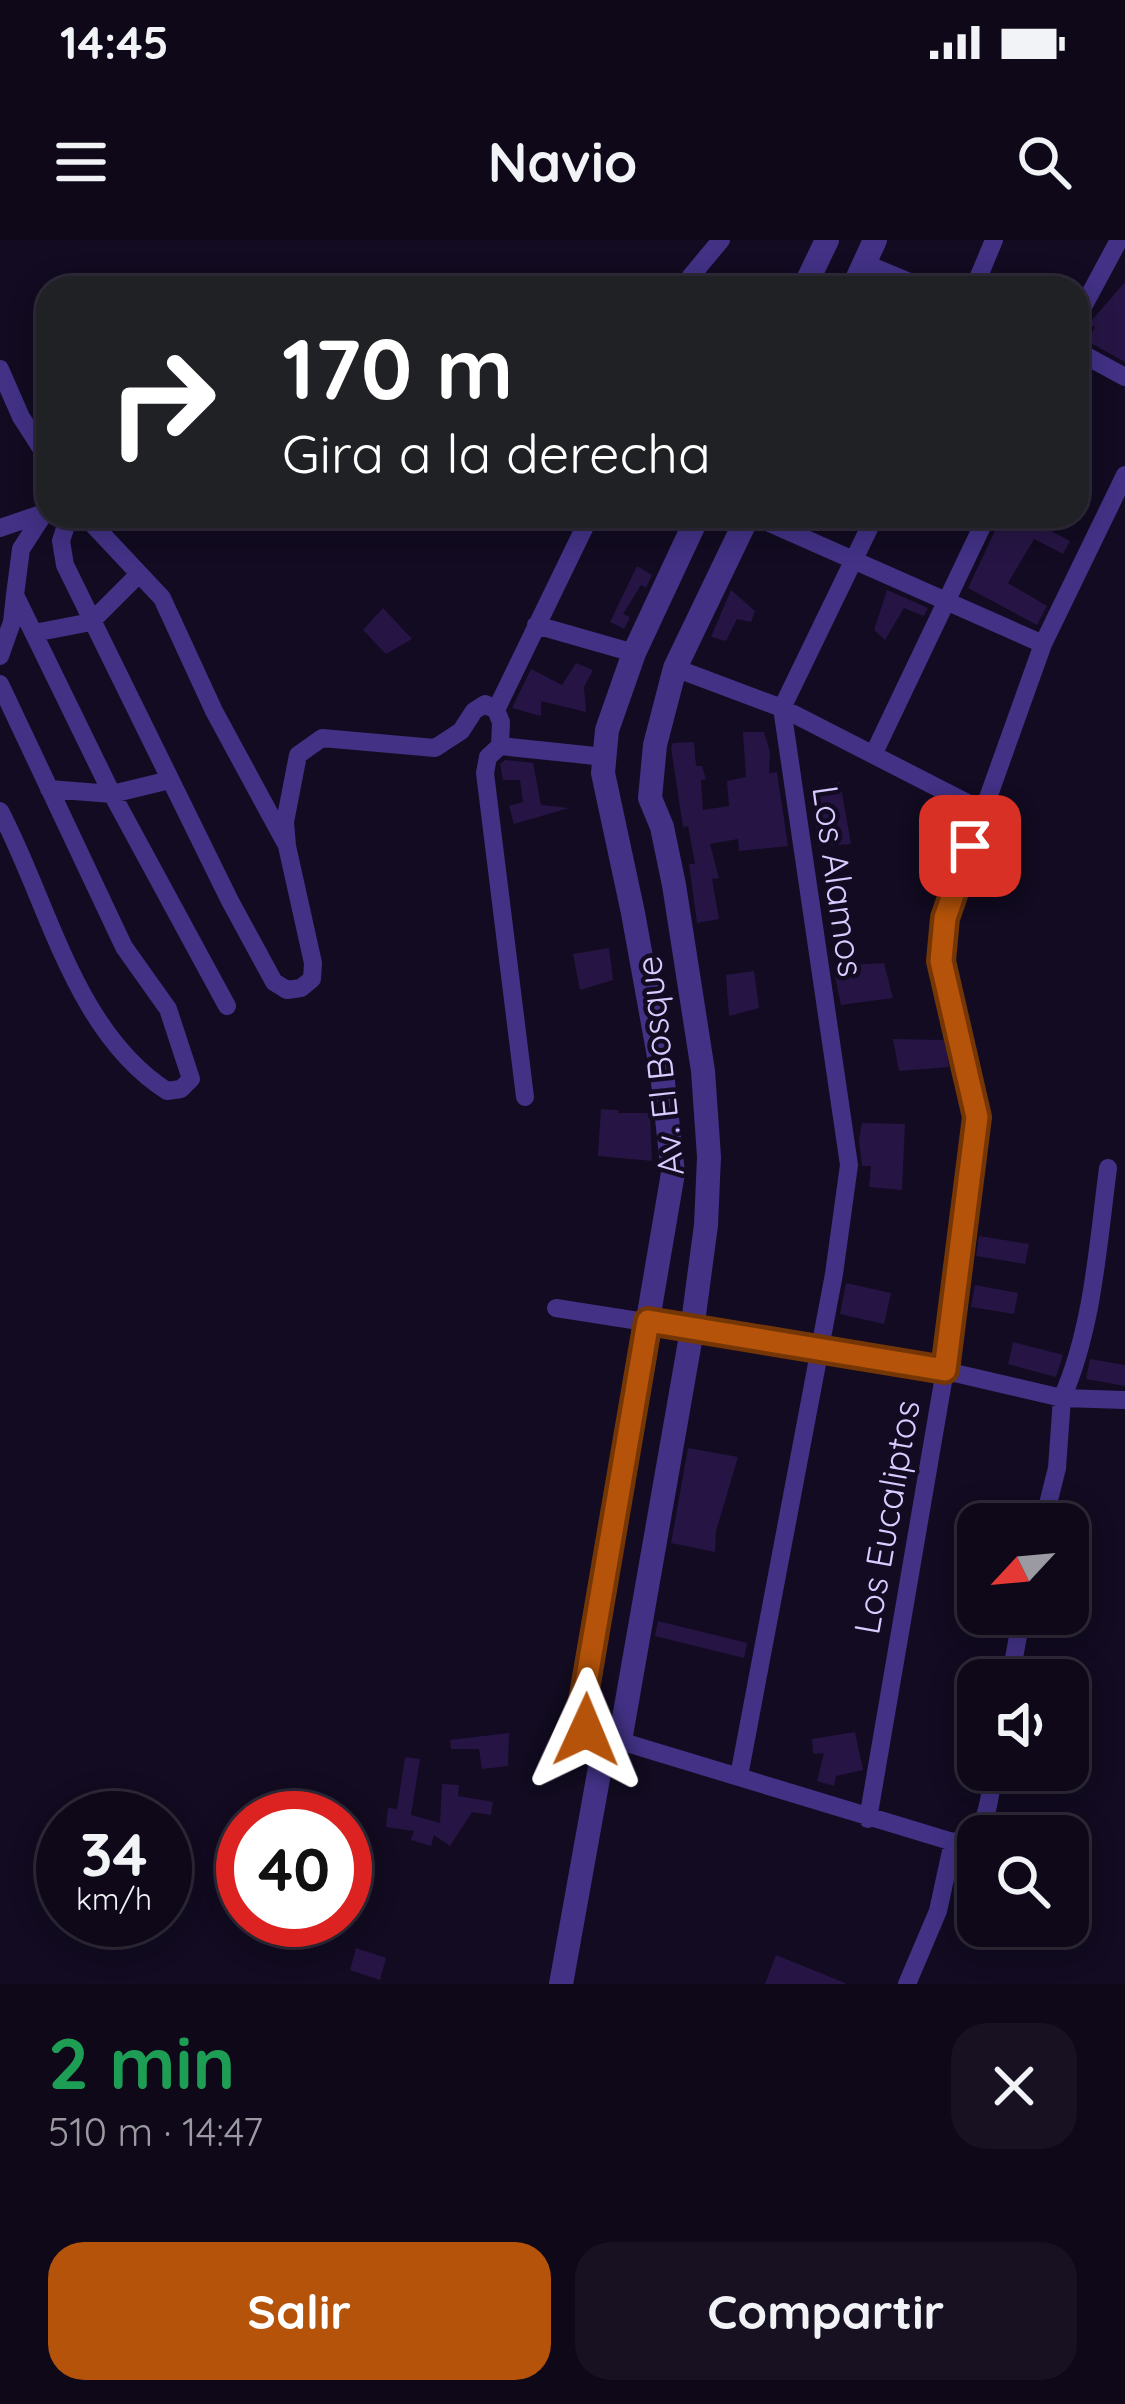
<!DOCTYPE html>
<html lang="es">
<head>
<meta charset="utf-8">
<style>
  body { margin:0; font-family:Quicksand,sans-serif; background:#171122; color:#f1f3f6; height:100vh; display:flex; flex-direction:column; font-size:45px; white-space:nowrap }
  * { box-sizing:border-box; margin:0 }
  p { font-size:39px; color:#9b9aa2 }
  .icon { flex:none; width:66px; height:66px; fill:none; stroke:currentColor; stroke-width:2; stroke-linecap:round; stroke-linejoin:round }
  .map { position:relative; height:1744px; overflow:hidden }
  .side { display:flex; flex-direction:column; background:#0e0819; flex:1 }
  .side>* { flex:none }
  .banner { position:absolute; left:36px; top:36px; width:1053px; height:252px; border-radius:36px; box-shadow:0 6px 30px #0003,0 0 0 3px #2e2938; background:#202124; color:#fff; overflow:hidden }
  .needle { width:78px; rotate:244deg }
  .controls { position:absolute; left:957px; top:1263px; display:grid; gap:24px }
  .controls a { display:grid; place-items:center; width:132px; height:132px; border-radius:24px; background:#0e0819; box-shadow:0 6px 30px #0003,0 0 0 3px #2e2938; font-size:60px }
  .speed { position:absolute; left:36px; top:1551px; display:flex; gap:24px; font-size:60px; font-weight:700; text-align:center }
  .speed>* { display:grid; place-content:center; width:156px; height:156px; border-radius:50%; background:#0e0819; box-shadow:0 6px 30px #0003,0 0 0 3px #2e2938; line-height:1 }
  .speed small { font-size:30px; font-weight:400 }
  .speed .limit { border:18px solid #d22; background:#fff; color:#111 }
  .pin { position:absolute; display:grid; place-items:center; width:102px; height:102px; color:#fff; margin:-51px; border-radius:24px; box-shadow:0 6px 18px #0006 }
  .me { position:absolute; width:132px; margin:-66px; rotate:1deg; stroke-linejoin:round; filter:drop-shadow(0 0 9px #0008) }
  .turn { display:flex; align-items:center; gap:42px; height:252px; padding:0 48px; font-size:54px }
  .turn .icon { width:156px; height:156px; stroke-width:2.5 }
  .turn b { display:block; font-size:84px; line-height:102px }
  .round { display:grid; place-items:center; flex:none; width:126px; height:126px; border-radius:36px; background:#171122 }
  .summary { display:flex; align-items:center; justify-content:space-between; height:204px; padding:0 48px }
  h1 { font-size:72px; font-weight:700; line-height:90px; color:#1e9e55 }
  .action { display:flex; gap:24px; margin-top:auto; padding:24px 48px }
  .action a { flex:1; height:138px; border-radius:36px; background:#b45309; color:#fff; font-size:48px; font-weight:700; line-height:138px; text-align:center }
  .action a+a { background:#171122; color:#f1f3f6 }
  .status { display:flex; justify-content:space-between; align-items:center; height:84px; padding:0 60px; background:#0e0819; direction:ltr }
  .status svg { height:33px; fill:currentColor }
  header { display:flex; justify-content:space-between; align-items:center; height:156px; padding:0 48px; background:#0e0819; font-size:54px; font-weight:700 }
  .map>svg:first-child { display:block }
  .building { fill:#261544 }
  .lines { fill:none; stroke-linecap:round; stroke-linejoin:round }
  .minor { stroke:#423185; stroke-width:18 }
  .tertiary { stroke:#423185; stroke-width:24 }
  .route-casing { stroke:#753606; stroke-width:30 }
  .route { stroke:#b45309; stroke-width:21 }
  .labels { text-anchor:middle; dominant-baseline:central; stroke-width:9; stroke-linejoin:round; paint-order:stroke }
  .street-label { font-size:36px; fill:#d9cbff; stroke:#120b21 }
</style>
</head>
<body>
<div class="status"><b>14:45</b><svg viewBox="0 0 49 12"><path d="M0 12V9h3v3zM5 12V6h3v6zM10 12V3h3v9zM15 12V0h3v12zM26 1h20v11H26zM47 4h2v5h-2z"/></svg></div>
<header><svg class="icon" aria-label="menu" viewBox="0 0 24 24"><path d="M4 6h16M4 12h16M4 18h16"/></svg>Navio<svg class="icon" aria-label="search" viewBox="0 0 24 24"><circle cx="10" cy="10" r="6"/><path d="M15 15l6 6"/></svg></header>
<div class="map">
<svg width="1125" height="1744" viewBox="0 0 1125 1744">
  <rect width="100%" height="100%" fill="#120b21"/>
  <!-- building -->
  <path class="building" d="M1125,42V122L1087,101L1095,87L1089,84L1091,81Z
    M1002,276H1039L1036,283L1070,301L1063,314L1034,299L1008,343L1047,366L1037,385L968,348Z
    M637,326L652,335L646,348L641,345L623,374L630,377L624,389L610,382Z
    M731,350L755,371L751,382L737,379L726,401L711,397Z
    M887,350L928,368L924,376L904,368L885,400L874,390Z
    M383,368L412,399L386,414L363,390Z
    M576,423L593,430L584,447L586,472L541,461V476L512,468L531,429L562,445Z
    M743,492H764L770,512L769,533L777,532L788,606L739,611L738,599L710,604L719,638L712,639L719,679L697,683L689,624H695L688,586L683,587L671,508L673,503L694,502L696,526H702L706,539L701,540L703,570L729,566L727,541L746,537Z
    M505,520L533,523L541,565L569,568L514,584L509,566L523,562L520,540H503L500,524Z
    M840,542L851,604L818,606L811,547Z
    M609,708L613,740L580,750L573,714Z
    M884,723L893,758L841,765L833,726Z
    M754,731L759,768L729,776L726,735Z
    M893,799L944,800L949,827L899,831Z
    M601,869L618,870V873H650L652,921L598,916Z
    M862,883L905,884L902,950L869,947L871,926H862L859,900Z
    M979,996L1029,1004L1025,1024L976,1016Z
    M846,1043L891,1053L884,1084L840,1074Z
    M975,1045L1018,1053L1014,1074L971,1067Z
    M1013,1102L1063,1115L1056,1137L1008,1124Z
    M1090,1119L1125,1125V1146L1086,1139Z
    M688,1208L738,1217L716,1291L715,1312L671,1303Z
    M658,1381L747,1403L744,1418L655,1396Z
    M855,1492L863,1530L836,1536L834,1546L817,1541L824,1513L813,1514L812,1499Z
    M509,1493L508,1526L482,1529L479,1509H451L450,1500Z
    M405,1517L420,1519L411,1575L440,1583L442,1544L459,1545L458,1556L493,1562L491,1575L472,1572L450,1606L434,1595L431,1606L411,1600L414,1591L386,1587L388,1568L397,1569Z
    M356,1708L386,1718L380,1740L350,1730Z
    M776,1715L845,1743V1744H765Z"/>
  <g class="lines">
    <!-- minor -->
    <path class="minor" d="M864,23L924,48
      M686,48L691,36L721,0
      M974,48L994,0
      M1077,78L1119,0
      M1077,111L1125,137
      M0,129L21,177L48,219
      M45,272L21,309L15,355L112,554L227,766
      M69,276L61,301L65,325L230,661L274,742L287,750L301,748L312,739L313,723L287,606L285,582L298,515L322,498L435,508L461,491L474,471L485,464L496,470L501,482L500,506L605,517
      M85,276L162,358L214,471L285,602
      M754,276L1043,404
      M0,288L44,273
      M536,385L634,413
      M34,393L91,382L139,334
      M0,416L12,382L15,355
      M675,428L782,468L983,571
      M0,444L124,707L168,769L191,839L181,849L167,851C74,791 49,664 0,571
      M496,470L590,276
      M500,506L488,517L485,533L525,857
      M874,513L987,276
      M49,549L112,554L170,540
      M556,1068L920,1125L1062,1158C1093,1088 1098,1004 1108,928
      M1043,1284L1057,1228L1062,1158L1125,1160
      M1010,1440L1022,1374
      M620,1501L953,1602C990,1597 988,1561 994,1530
      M739,1536L834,1034L849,925L782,468L875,276
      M868,1579L945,1130L977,877L941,721L945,678L1043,404L1125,235
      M907,1744L938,1671L953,1602"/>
    <!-- tertiary -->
    <path class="tertiary" d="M804,48L827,0
      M853,48L875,0
      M601,1522L586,1490L583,1461L673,933L662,833L633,673L603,533L607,490L634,413L698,276
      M561,1744L601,1522L620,1501L692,1090L706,985L709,917L703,831L674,645L662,587L650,558L655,505L675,428L748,276"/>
  </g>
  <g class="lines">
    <!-- route casing -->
    <g class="route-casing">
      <path id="route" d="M586,1490L583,1461L648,1081L945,1130L977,877L941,721L945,678L970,606"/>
    </g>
    <!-- route -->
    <use href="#route" class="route"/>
  </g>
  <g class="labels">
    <!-- street labels -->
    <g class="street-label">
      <text transform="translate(839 641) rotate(82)">Los Alamos</text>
      <text transform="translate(659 826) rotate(-96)">Av. El Bosque</text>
      <text transform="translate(886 1277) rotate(-80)">Los Eucaliptos</text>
    </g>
  </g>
</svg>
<div class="controls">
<a><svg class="needle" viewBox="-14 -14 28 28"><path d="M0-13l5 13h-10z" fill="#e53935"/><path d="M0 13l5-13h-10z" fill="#9b9aa2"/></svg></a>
<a><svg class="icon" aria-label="sound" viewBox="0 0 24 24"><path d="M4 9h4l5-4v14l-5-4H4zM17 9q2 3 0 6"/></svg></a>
<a><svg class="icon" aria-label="search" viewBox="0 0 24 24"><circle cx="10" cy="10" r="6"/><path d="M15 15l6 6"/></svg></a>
</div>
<div class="speed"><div>34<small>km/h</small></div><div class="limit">40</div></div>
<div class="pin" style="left:970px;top:606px;background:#d93025"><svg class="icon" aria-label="arrive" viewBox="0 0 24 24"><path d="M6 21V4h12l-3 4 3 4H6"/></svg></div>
<svg class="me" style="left:586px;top:1490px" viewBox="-20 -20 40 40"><path d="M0-17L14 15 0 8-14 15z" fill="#b45309" stroke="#fff" stroke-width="4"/></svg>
<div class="banner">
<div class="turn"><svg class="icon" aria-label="right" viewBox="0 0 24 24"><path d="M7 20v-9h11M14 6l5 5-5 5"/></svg><div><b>170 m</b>Gira a la derecha</div></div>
</div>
</div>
<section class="side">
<div class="summary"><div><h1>2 min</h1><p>510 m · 14:47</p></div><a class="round"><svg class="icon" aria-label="close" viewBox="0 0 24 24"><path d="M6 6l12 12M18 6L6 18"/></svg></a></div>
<div class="action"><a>Salir</a><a>Compartir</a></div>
</section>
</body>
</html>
